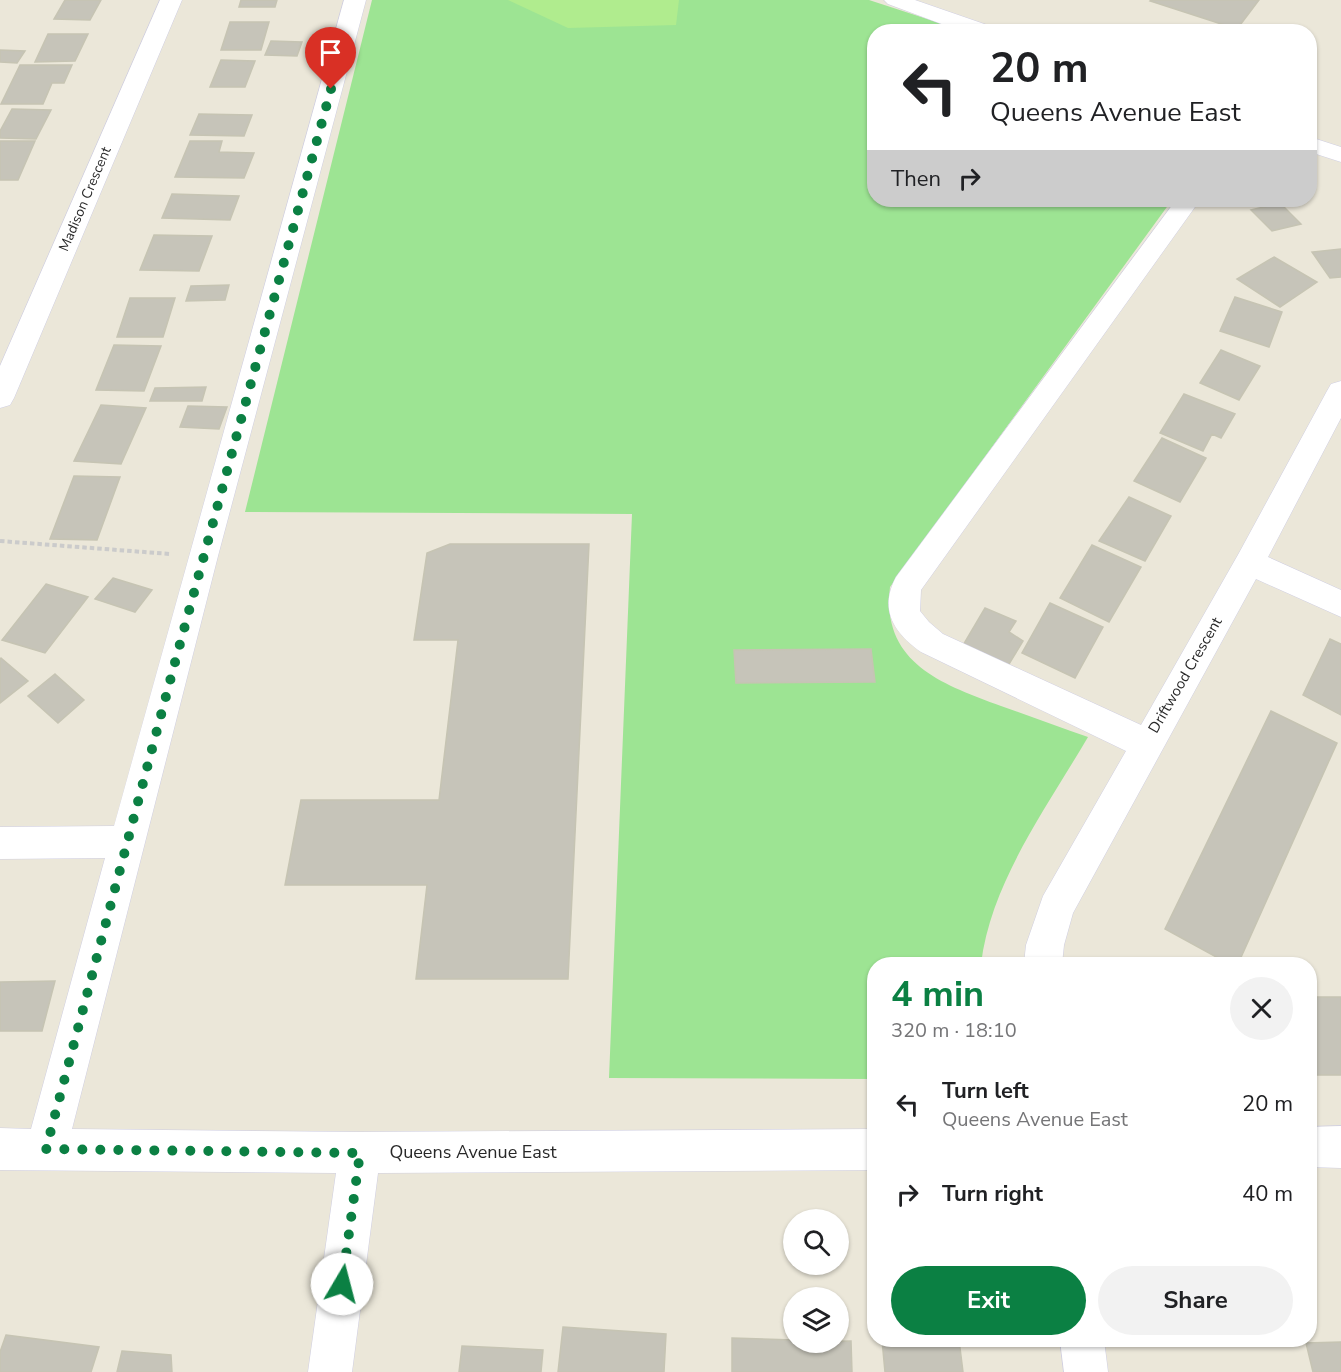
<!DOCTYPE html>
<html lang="en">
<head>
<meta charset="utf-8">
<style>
  body { margin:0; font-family:"Nunito Sans",sans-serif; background:#f2f2f2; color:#202124; height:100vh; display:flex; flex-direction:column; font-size:22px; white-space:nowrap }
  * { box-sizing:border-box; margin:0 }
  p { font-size:20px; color:#757577 }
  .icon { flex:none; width:33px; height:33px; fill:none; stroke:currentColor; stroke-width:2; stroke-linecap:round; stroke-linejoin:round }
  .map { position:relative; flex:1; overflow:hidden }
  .panel { position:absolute; left:867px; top:957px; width:450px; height:390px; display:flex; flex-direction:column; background:#fff; border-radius:24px; box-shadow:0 2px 4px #0004 }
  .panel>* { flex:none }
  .banner { position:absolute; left:867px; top:24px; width:450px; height:183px; border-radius:24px; box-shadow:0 2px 4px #0004; background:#fff; color:#202124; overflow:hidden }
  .fabs { position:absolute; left:783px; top:1209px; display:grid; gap:12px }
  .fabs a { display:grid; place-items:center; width:66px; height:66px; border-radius:50%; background:#fff; box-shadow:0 2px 4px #0004; font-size:30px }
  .pin { position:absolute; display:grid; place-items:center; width:51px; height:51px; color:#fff; margin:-62px -26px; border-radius:50% 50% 50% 0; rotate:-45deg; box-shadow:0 0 6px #0007 }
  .pin .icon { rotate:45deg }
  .me { position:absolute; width:66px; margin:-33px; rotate:8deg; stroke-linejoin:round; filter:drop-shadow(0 0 4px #0008) }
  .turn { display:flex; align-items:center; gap:21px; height:126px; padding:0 24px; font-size:27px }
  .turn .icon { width:78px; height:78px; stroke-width:2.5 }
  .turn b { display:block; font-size:42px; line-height:51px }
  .then { display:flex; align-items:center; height:57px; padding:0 24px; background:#0003; gap:12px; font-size:22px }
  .round { display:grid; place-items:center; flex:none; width:63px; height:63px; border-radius:32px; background:#f2f2f2 }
  .overview { display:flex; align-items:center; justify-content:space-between; height:102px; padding:0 24px }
  h1 { font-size:36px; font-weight:700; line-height:45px; color:#0b8043 }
  .cta { display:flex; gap:12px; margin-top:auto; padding:12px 24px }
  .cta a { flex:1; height:69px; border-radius:36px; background:#0b8043; color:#fff; font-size:24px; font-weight:700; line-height:69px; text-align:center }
  .cta a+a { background:#f2f2f2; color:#202124 }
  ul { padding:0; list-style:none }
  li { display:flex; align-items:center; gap:18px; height:90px; padding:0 24px }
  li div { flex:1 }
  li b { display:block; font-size:22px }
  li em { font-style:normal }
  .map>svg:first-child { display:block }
  .green { fill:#9de493 }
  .pitch { fill:#b0ec8e }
  .building { fill:#c6c4b9; stroke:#c6c4b3; stroke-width:1.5 }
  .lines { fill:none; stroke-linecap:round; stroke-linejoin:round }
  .minor-casing { stroke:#cfcee2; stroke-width:1 }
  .path { stroke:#cbcbcb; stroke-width:4; stroke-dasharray:4.5 3; stroke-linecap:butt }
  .minor { fill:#fff; fill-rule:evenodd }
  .route { stroke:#0b8043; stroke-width:10; stroke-dasharray:0 18 }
  .labels { text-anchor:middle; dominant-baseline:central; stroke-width:5; stroke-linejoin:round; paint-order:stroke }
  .far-street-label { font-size:14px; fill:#282828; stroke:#fff }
  .street-label { font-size:15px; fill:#282828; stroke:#fff }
  .near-street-label { font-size:18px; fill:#282828; stroke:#fff }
</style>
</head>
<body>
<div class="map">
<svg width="1341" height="1372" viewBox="0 0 1341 1372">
  <rect width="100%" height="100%" fill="#ebe7d9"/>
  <!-- green -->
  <path class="green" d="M372,0H869L964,31L874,32V200H1172L890,587C881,663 942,684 1001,706C1030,716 1059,727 1088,737C1047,807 991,882 981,964H874V1079L609,1078L632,514L245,512Z"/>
  <!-- pitch -->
  <path class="pitch" d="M508,0H679L676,25L568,28Z"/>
  <!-- building -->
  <path class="building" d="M65,0H101L90,20L54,19Z
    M241,0H277L275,7H239Z
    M1151,0H1259L1237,29L1150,1Z
    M230,22H269L261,50H221Z
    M48,34H88L75,61L35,62Z
    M271,41L302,42L297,56L265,55Z
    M0,50L25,51L17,63L0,62Z
    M221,60L255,61L245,87H210Z
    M20,65H72L64,83H52L43,104H1Z
    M12,109L51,110L36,139L0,138V131Z
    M199,114L252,115L244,136L190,135Z
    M0,141H35L18,180H0Z
    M190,141H222L219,152L254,153L244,178L175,177Z
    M172,194L239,196L230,220L162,218Z
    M1280,203L1301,224L1272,231L1251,210Z
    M154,235L212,236L199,271L140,270Z
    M1341,249V277L1330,278L1312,252Z
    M1274,257L1317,282L1280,307L1237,279Z
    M229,285L225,300L186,301L191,286Z
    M1235,297L1282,312L1269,347L1220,331Z
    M130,298H175L163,337H117Z
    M114,345L161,346L144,391L96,390Z
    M1221,350L1260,366L1239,400L1200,383Z
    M206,387L202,401H150L155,388Z
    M1184,394L1235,414L1221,438L1212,434L1203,451L1160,433Z
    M101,405L146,408L121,464L74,461Z
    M188,406L227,407L219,429L180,427Z
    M1162,438L1206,458L1180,502L1134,481Z
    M74,476L120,477L97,540L50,539Z
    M1129,497L1171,516L1145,561L1099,541Z
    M450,544H589L568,979H416L427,885H285L301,800H439L458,640H414L427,553Z
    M1092,545L1141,567L1109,622L1060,598Z
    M113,578L152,590L135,612L95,599Z
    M46,584L88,597L45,653L2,640Z
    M1050,603L1103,627L1075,678L1022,653Z
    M985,608L1016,621L1009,632L1023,641L1006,669L962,647Z
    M1330,639L1341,644V715L1303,695Z
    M871,649L875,682L736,683L734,650Z
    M1,658L28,681L0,703V659Z
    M55,674L84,700L58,723L28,696Z
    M1271,711L1337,743L1238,964H1229L1165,929Z
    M55,981L42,1031H0V982Z
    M1310,997H1341V1075H1310Z
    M563,1327L666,1334L664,1372H558Z
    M6,1335L99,1347L91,1372H0V1352Z
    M732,1338L794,1340V1342L851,1341L852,1372H732Z
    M882,1340H959L963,1372H885Z
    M1341,1342V1372H1313L1306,1343Z
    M462,1346L543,1350L541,1372H459Z
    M122,1351L171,1355L172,1372H117Z"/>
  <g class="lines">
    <!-- minor casing -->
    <g class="minor-casing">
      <path id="minor" d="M160,0H182L14,398L10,405L0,408V366Z
        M344,0H366L218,556L72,1129L360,1132L874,1129V1170L378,1173L352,1372H308L336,1173L0,1170V1128L31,1129L105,858L0,859V827L114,826Z
        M884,0H915L993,27L995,32H963L888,4Z
        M1310,137L1341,147V162L1310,152Z
        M1176,200H1200L921,590L920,611L929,622L943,634L1141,725L1239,553L1327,391L1331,384L1341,381V418L1268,557L1341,590V617L1256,579L1073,913L1064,945L1062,964H1024L1026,945L1043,896L1126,751L921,652C893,632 879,609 896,577Z
        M1341,1126V1168L1310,1167V1127Z
        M1060,1340H1104L1108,1372H1064Z"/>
    </g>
    <!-- path -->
    <path class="path" d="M0,541L170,554"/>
    <!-- minor -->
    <use href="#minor" class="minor"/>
  </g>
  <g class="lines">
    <!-- route -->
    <path class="route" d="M331,89L174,666L46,1149L360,1153L342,1284"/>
  </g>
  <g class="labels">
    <!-- far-street labels -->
    <g class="far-street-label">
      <text transform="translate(85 199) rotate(-67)">Madison Crescent</text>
    </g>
    <!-- street labels -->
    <g class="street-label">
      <text transform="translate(1185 675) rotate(-60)">Driftwood Crescent</text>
    </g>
    <!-- near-street labels -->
    <g class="near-street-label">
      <text x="473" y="1152">Queens Avenue East</text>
    </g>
  </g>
</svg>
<div class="fabs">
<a><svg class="icon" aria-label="search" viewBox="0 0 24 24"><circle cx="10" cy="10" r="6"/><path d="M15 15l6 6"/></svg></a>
<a><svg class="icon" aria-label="layers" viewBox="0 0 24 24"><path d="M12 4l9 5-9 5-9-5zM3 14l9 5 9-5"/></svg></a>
</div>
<div class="pin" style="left:331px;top:89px;background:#d93025"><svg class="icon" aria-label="arrive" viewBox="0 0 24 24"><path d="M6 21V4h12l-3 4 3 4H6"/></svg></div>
<svg class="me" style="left:342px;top:1284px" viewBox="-20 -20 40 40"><circle r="19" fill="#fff"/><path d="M0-13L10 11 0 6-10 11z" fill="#0b8043"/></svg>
<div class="banner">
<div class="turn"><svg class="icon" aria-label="left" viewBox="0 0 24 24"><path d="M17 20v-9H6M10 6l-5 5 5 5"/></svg><div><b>20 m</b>Queens Avenue East</div></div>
<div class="then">Then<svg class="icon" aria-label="right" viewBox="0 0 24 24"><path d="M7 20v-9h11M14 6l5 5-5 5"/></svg></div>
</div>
<section class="panel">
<div class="overview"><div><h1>4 min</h1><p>320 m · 18:10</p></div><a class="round"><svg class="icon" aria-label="close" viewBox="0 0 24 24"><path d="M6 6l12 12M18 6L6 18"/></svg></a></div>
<ul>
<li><svg class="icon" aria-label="left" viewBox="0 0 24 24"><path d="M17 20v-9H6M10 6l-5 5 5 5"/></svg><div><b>Turn left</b><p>Queens Avenue East</p></div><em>20 m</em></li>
<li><svg class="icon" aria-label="right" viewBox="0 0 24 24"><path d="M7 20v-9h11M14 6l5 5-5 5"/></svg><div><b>Turn right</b></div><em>40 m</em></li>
</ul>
<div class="cta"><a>Exit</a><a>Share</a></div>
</section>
</div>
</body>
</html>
